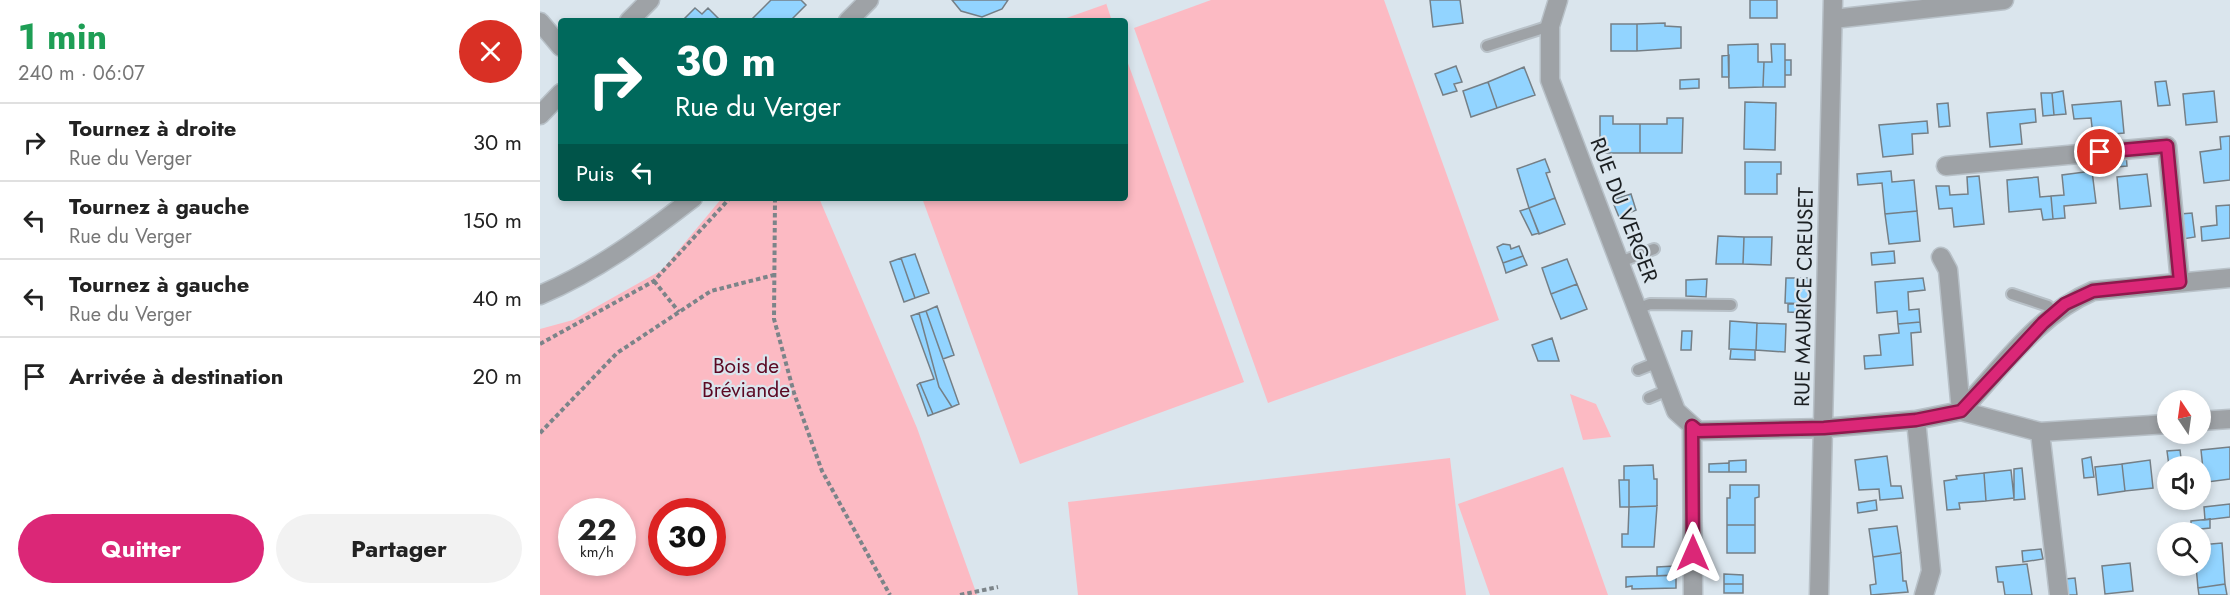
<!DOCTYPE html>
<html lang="fr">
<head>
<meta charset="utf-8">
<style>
  body { margin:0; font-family:Jost,sans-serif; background:#f2f2f2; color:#222; height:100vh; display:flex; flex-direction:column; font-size:22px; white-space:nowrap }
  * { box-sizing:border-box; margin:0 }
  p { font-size:20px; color:#767676 }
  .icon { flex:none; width:33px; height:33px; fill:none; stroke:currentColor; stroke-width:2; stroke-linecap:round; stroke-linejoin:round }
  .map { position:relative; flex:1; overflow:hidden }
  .sheet { display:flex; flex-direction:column; background:#fff; width:540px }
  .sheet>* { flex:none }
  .hud { position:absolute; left:18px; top:18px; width:570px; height:183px; border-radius:6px; box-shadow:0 3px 9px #0003; background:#00695c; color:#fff; overflow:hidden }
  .needle { width:39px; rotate:347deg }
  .controls { position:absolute; left:1617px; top:390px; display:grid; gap:12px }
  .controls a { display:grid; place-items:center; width:54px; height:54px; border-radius:50%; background:#fff; box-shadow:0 3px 9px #0003; font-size:30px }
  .speed { position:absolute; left:18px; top:498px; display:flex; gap:12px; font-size:30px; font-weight:700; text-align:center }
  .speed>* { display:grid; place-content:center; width:78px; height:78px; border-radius:50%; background:#fff; box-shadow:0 3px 9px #0003; line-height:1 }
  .speed small { font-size:15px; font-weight:400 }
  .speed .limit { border:9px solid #d22; background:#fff; color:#111 }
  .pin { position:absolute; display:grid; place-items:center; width:51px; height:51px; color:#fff; margin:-26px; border:3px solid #fff; border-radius:50%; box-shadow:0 2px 6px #0007 }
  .me { position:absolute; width:66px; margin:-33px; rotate:0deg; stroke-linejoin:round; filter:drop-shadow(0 0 4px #0008) }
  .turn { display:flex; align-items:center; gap:21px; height:126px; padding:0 18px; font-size:27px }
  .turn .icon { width:78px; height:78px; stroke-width:2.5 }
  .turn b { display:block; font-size:42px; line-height:51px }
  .then { display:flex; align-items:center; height:57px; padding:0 18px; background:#0003; gap:12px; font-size:22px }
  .round { display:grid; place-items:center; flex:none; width:63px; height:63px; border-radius:32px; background:#f2f2f2 }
  .head { display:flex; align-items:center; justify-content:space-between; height:102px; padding:0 18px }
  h1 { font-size:36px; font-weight:700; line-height:45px; color:#1e9e55 }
  .cta { display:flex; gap:12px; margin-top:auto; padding:12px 18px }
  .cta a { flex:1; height:69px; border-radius:36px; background:#db2777; color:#fff; font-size:24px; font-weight:700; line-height:69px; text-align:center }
  .cta a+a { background:#f2f2f2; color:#222 }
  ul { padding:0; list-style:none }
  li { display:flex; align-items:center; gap:18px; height:78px; padding:0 18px; border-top:2px solid #e0e0e0 }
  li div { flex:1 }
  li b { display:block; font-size:22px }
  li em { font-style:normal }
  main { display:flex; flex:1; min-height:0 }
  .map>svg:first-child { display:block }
  .green { fill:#fcbac3; fill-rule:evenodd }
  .building { fill:#92d4ff; stroke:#757f86; stroke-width:1.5 }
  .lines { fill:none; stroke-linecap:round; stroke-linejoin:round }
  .service-casing { stroke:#b8c1c8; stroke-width:14 }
  .minor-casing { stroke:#b8c1c8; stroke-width:21 }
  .tertiary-casing { stroke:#b8c1c8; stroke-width:21 }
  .path { stroke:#7c8489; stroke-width:4; stroke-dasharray:4.5 3; stroke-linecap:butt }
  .service { stroke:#9ea2a6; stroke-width:10 }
  .minor { stroke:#9ea2a6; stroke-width:18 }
  .tertiary { stroke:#9ea2a6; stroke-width:18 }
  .route-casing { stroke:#8e194d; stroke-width:15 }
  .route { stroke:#db2777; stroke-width:10 }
  .labels { text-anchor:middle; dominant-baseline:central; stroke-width:4.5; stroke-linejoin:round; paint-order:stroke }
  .street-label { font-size:21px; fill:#1b1f22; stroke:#dae5ed }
  .park-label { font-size:21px; fill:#5b0823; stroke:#dae5ed }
</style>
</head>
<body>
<main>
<section class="sheet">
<div class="head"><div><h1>1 min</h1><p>240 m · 06:07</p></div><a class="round" style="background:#d93025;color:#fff"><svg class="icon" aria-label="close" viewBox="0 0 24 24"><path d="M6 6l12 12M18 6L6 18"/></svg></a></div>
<ul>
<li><svg class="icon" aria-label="right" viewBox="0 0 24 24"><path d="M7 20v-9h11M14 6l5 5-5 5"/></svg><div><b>Tournez à droite</b><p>Rue du Verger</p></div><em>30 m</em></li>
<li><svg class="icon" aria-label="left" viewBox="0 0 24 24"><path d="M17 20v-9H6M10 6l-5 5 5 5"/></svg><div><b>Tournez à gauche</b><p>Rue du Verger</p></div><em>150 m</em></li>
<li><svg class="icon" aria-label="left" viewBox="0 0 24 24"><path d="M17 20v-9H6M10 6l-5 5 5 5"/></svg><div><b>Tournez à gauche</b><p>Rue du Verger</p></div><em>40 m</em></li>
<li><svg class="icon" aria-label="arrive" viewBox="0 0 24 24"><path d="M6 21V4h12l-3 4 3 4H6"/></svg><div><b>Arrivée à destination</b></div><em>20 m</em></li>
</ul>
<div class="cta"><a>Quitter</a><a>Partager</a></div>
</section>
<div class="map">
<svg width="1690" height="595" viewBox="0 0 1690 595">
  <rect width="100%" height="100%" fill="#dae5ed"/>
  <!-- green -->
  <path class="green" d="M671,0H844L959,320L728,403L594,28Z
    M566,3L572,21H518L566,4Z
    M585,55L704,382L480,464L382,198H585Z
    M182,198H279L377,428L437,595H0V329L33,320L122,270ZM32,512H82V562H32ZM122,512H172V562H122Z
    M1030,394L1056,404L1071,437L1043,440Z
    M910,458L926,595H538L528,502Z
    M1023,467L1068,595H950L918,504Z"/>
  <!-- building -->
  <path class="building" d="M231,0H261L266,5L250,21H214L212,19Z
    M412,0H468L462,9L442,17L421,11Z
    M890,0H920L923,23L893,27Z
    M1210,0H1237V18H1210Z
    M155,8L162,14L168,8L181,21H142Z
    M1125,23V26L1141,27V48L1097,51V24Z
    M1071,24H1097V51H1071Z
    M1218,44V62H1224L1223,87L1189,88L1188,45Z
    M1231,44H1245V87H1223L1224,62H1232Z
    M1189,55V77H1182V56Z
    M1245,60H1251V75H1245Z
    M916,66L922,82L914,84L917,91L903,95L895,74Z
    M984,67L995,95L957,108L948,82Z
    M1159,79V88L1140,89V80Z
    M1626,81L1630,105L1618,106L1615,82Z
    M948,82L957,108L931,117L923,91Z
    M1523,91L1526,114L1514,115L1512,93Z
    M1674,91L1677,122L1646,125L1643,94Z
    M1501,93H1512L1514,115L1503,116Z
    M1581,101L1584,133L1553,136L1551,118L1534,119L1532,105Z
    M1205,102L1236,103L1235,150L1204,149Z
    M1408,103L1410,126L1399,127L1397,104Z
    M1495,109L1496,122L1480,124L1482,144L1450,147L1447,113Z
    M1060,116H1073V124H1100V153H1060Z
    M1127,118H1143L1142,153H1100V124H1127Z
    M1387,121L1388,133L1372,134L1373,154L1343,157L1339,125Z
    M1690,136V180L1664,183L1660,152L1681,149L1680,137Z
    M1586,154L1587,166L1565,168L1563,156Z
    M1005,159L1010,172L1006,173L1015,198L989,208L977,169Z
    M1205,162H1241V174H1237V194H1205Z
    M1351,171L1352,182L1374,180L1377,211L1345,214L1342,183L1318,185L1317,174Z
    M1552,171L1556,203L1524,206L1525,218L1513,219L1511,196L1524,195L1522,175Z
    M1607,174L1611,206L1580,209L1577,177Z
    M1439,176L1444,224L1414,227L1412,208L1399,209L1396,186H1409L1410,195L1428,194L1427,177Z
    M1498,177L1500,197L1511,196L1513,219L1503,220L1501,209L1469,212L1467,180Z
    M1091,194L1096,210L1079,217L1072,200Z
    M1015,198L1025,224L999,234L989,208Z
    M1690,205V238L1662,241L1661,227L1677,225L1676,206Z
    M989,208L999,233L992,235L980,211Z
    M1377,211L1380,241L1349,244L1345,214Z
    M1652,213L1655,237L1643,239L1640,214Z
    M1178,236L1204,237L1203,264H1176Z
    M1204,237H1232L1231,265L1203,264Z
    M963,244L970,245L971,249L979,246L983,256L963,263L957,247Z
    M1354,251L1355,263L1332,265L1331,253Z
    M375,254L389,293L375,298L361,258Z
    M983,256L987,265L966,273L963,263Z
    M361,258L375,298L364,302L350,262Z
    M1027,259L1037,284L1011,294L1002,268Z
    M1246,278H1268V304L1245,303Z
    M1383,278L1385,290L1368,292L1369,310L1379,309L1380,322L1358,324L1357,311L1337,313L1335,282Z
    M1167,279L1166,297L1146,296V280Z
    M1037,284L1047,309L1021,319L1011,294Z
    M1248,304H1268L1267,313L1248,312Z
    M397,306L414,355L403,359L386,311Z
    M386,311L419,404L412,407L399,387L379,313Z
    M379,313L399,387L412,407L393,414L380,383L394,379L371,316Z
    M1190,321L1217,323L1216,350L1189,349Z
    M1380,322L1381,332L1371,333L1373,365L1325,369L1324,356L1341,355L1339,335L1359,333L1358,324Z
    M1217,323L1246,324L1245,352L1216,350Z
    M1142,331H1152L1151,350H1141Z
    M1012,338L1019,361H998L992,345Z
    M1191,349L1215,350V360L1190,359Z
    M380,383L393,414L388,416L377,385Z
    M1690,447V479L1660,483V469H1663L1661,450Z
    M1640,450L1642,466H1629L1627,451Z
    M1347,456L1351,486H1361L1363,498L1340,500L1339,489L1319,490L1315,460Z
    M1551,457L1554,477L1544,478L1542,459Z
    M1206,460V472H1189V461Z
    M1610,460L1613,488L1585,491L1582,464Z
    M1189,463V472H1169V464Z
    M1582,464L1585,491L1558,495L1555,467Z
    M1113,465L1114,479H1117V506L1089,507V480H1084V466Z
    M1482,468L1485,499L1474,500V469Z
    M1471,470L1474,498L1446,501L1444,473Z
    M1444,473L1446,501L1419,503L1420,509L1407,510L1404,481L1417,479L1416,476Z
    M1079,480H1089V507H1080Z
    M1190,485H1219V497L1215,498V525H1187V498H1190Z
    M1336,500L1337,510L1318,513L1317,503Z
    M1690,504V517L1665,520L1664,507Z
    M1117,506L1114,547H1082V534H1088L1089,507Z
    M1670,519V528L1651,530V521Z
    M1187,525H1215V553H1187Z
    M1357,526L1361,553L1333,557L1329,529Z
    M1682,543L1685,584L1658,588L1656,566H1660V545Z
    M1501,549L1503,559L1483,562L1482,551Z
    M1361,553L1363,581H1366L1368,592L1331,595L1330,585L1336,584L1333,557Z
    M1590,563L1593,591L1565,594L1562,566Z
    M1487,564L1492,595H1465L1463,582H1458L1456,567Z
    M1135,566L1136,575L1117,576V567Z
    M1184,574L1203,575V584H1184Z
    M1136,575V588L1092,589V586L1086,587V577Z
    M1535,578L1537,595H1527L1525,579Z
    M1184,584H1203V593H1184Z
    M1685,584L1687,595H1659L1658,588Z"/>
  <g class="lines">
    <!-- service casing -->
    <g class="service-casing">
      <path id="service" d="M947,46L1010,26
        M1080,262L1114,249
        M1472,294L1508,306L1514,314
        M1097,309L1110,304L1191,305
        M1098,370L1118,362
        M1109,398L1128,390"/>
    </g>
    <!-- minor casing -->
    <g class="minor-casing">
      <path id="minor" d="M1018,0L1010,26V80L1136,411L1158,431L1284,428L1376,420L1421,411L1500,432L1628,424
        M1293,19L1464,0
        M89,21L110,0
        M0,22L21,47
        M0,115L21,93
        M1406,166L1627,146L1640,282
        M1401,257L1408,270L1421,411
        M1421,411C1461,369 1498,314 1553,291L1690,278
        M1376,420L1391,571L1384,595
        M1660,421L1690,419
        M1152,426L1153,595
        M1500,432L1519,595
        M1279,595L1293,0"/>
    </g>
    <!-- tertiary casing -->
    <g class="tertiary-casing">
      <path id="tertiary" d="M308,21L329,0
        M0,295C57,271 104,236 153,198"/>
    </g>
    <!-- path -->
    <path class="path" d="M235,198L234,319L254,393L282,471L350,595
      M114,281L139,312
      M0,344L114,281L190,198
      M0,433L77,353L171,291L234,275
      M420,595L458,587"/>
    <!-- service -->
    <use href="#service" class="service"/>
    <!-- minor -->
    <use href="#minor" class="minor"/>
    <!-- tertiary -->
    <use href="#tertiary" class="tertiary"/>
  </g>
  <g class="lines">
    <!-- route casing -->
    <g class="route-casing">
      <path id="route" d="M1153,553L1152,426L1158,431L1284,428L1376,420L1421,411L1503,323L1525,304L1553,291L1640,282L1627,146L1560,152"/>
    </g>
    <!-- route -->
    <use href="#route" class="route"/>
  </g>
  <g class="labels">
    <!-- street labels -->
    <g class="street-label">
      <text transform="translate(1084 210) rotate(69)">RUE DU VERGER</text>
      <text transform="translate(1264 297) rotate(-89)">RUE MAURICE CREUSET</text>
    </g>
    <!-- park labels -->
    <g class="park-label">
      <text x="206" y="366">Bois de<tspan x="206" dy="24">Bréviande</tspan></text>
    </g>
  </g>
</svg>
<div class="controls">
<a><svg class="needle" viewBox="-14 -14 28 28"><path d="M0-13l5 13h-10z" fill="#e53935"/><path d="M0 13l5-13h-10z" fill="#767676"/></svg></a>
<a><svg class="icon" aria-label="sound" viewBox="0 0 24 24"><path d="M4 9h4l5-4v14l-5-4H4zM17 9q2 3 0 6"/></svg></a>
<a><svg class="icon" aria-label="search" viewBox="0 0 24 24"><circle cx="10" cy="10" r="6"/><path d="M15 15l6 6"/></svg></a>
</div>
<div class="speed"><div>22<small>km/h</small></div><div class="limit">30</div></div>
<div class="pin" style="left:1560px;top:152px;background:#d93025"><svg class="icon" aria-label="arrive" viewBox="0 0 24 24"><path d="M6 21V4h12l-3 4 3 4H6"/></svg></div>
<svg class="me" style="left:1153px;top:553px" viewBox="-20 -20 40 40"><path d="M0-17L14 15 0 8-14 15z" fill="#db2777" stroke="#fff" stroke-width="4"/></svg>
<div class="hud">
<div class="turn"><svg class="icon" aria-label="right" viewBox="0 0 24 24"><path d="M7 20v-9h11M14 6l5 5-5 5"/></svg><div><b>30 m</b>Rue du Verger</div></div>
<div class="then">Puis<svg class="icon" aria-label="left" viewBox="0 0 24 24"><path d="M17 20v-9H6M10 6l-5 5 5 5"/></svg></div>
</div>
</div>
</main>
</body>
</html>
